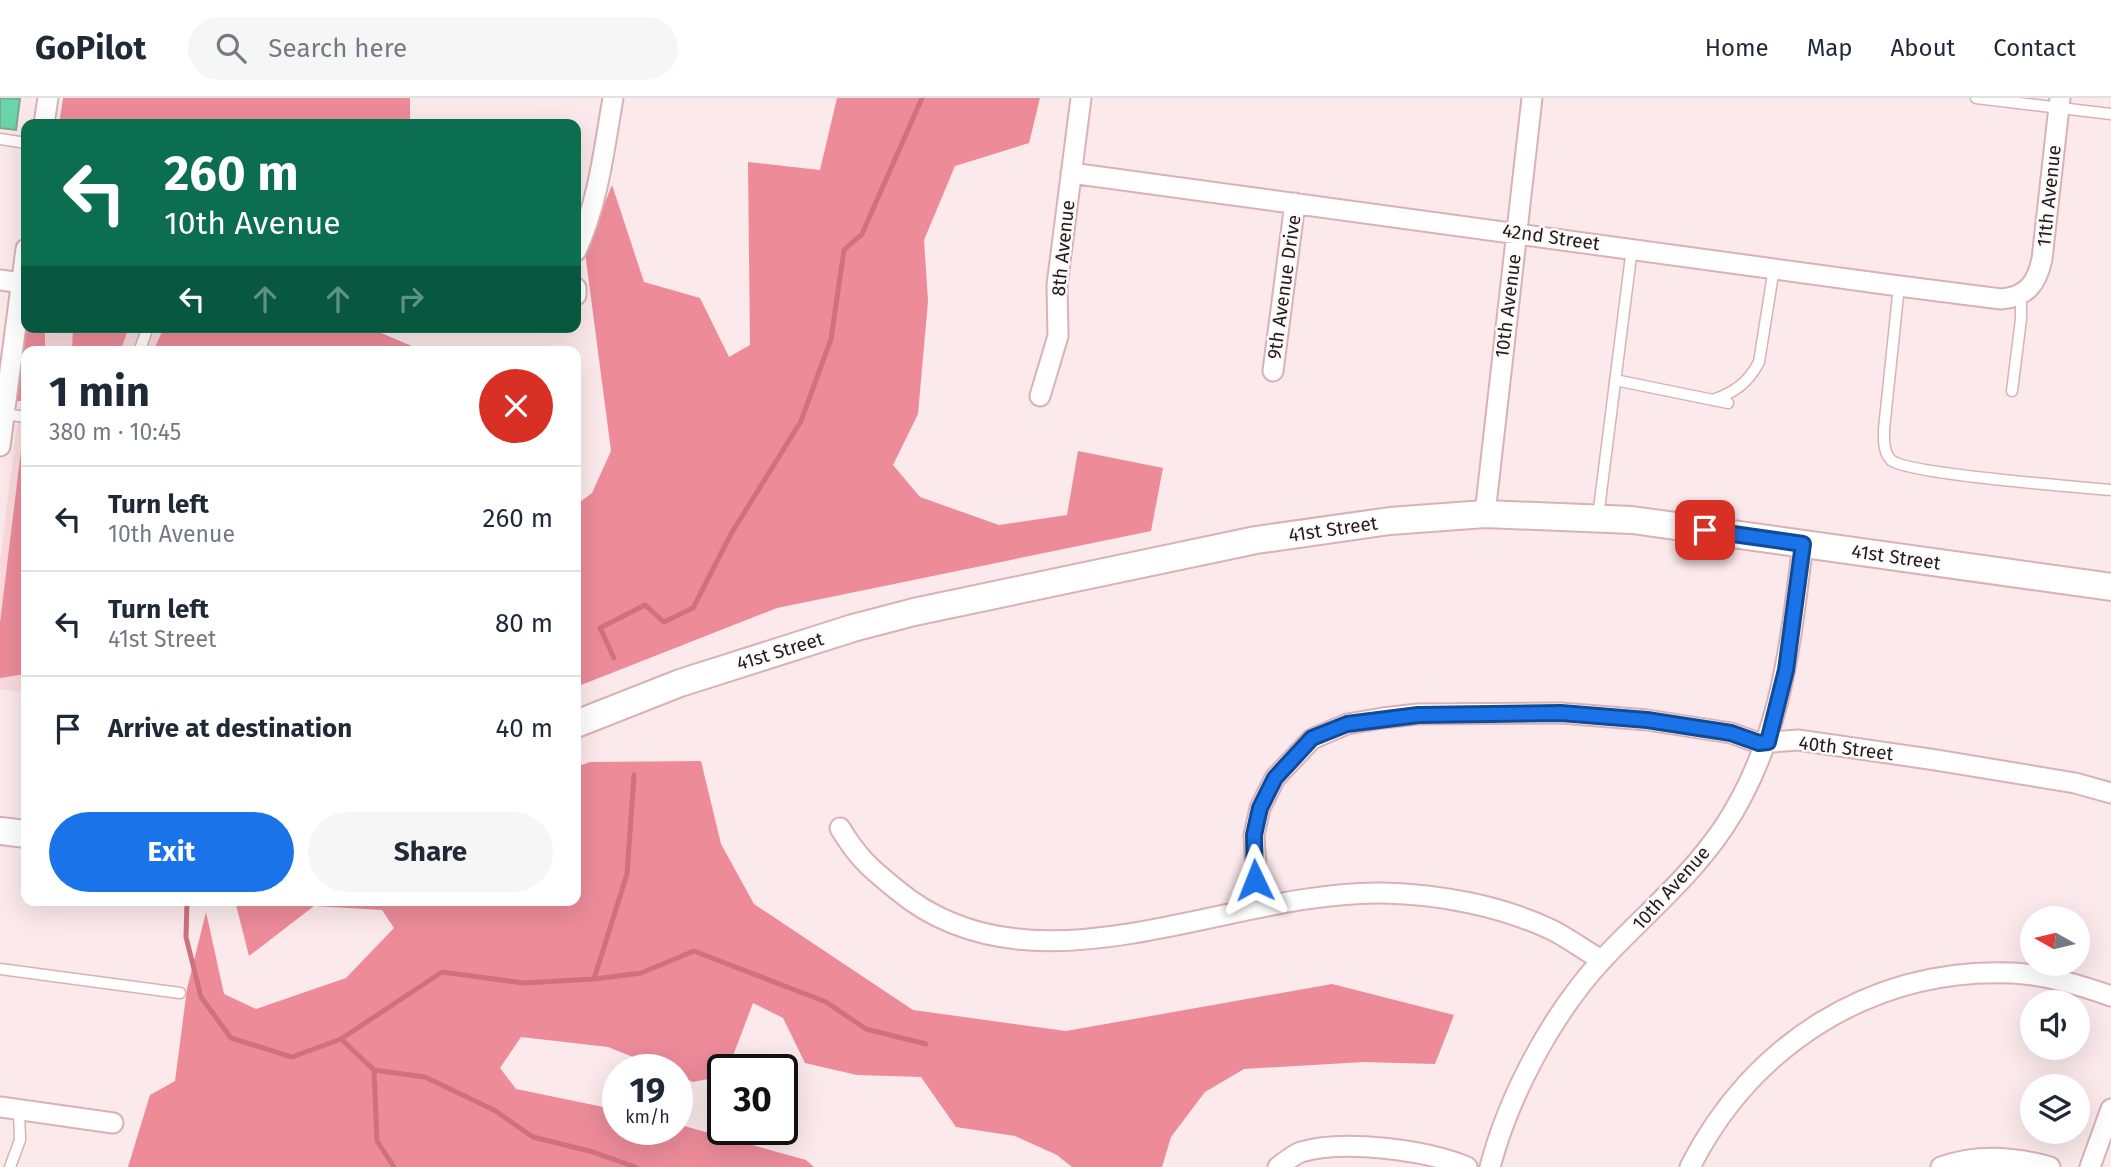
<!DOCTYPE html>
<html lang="en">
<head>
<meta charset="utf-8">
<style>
  body { margin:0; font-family:"Fira Sans",sans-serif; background:#f6f6f7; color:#1f2937; height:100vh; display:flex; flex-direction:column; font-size:26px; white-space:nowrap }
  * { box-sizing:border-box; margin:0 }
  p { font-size:23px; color:#747a83 }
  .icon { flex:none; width:38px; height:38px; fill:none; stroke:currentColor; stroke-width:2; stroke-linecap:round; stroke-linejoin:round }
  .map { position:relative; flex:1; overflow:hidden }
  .panel { position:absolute; left:21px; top:248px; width:560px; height:560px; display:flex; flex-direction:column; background:#fff; border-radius:14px; box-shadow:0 7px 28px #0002 }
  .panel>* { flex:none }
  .guide { position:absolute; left:21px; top:21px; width:560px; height:214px; border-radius:14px; box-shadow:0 7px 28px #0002; background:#0b6e4f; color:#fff; overflow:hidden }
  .needle { width:46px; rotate:278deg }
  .fabs { position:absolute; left:2020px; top:808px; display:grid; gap:14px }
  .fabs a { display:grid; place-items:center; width:70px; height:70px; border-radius:50%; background:#fff; box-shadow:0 7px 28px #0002; font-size:35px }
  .speed { position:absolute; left:602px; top:956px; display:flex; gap:14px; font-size:35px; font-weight:700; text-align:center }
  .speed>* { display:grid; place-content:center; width:91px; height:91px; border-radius:50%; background:#fff; box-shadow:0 7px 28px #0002; line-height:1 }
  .speed small { font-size:18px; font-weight:400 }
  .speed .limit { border:4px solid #111; border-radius:10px; background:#fff; color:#111 }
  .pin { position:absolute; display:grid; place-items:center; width:60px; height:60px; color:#fff; margin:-30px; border-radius:14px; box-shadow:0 4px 10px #0006 }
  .me { position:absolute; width:77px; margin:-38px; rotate:358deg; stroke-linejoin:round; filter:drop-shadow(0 0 5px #0008) }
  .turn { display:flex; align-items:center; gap:24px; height:147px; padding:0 28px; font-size:32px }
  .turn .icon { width:91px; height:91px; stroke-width:2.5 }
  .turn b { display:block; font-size:49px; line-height:60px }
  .lanes { display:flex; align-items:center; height:66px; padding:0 28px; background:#0003; justify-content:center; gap:35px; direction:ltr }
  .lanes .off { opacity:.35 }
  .round { display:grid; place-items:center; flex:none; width:74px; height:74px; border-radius:37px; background:#f6f6f7 }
  .head { display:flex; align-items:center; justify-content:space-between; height:119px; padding:0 28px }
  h1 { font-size:42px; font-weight:700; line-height:52px }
  .action { display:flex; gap:14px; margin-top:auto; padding:14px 28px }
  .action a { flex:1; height:80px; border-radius:42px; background:#1a73e8; color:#fff; font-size:28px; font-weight:700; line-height:80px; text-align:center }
  .action a+a { background:#f6f6f7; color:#1f2937 }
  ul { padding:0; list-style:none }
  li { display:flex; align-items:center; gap:21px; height:105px; padding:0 28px; border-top:2px solid #e0e1e3 }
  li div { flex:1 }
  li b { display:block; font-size:26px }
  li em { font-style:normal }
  header { display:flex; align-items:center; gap:42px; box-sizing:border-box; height:98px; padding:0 35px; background:#fff; border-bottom:2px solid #e0e1e3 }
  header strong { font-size:33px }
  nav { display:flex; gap:38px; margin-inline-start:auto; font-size:24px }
  .search { width:490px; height:63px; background:#f6f6f7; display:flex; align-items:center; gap:18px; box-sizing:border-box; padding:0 24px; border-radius:38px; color:#747a83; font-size:26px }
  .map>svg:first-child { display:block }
  .built { fill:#fadadd }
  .forest { fill:#ed8b99 }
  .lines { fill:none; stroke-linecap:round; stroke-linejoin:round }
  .stream { stroke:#d0717f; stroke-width:5 }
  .building { fill:#69d6aa; stroke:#80a694; stroke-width:2 }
  .lane-casing { stroke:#dab1b5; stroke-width:13 }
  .street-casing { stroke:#dab1b5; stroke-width:23 }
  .secondary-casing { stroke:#dab1b5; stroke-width:30 }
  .lane { stroke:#fff; stroke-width:10 }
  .street { stroke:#fff; stroke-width:19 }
  .secondary { stroke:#fff; stroke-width:26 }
  .route-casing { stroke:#114b97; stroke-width:18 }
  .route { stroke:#1a73e8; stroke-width:12 }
  .labels { text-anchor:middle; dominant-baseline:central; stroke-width:5; stroke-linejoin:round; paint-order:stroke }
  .street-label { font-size:19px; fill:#28191b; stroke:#fbfbfb }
</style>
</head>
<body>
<header>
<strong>GoPilot</strong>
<div class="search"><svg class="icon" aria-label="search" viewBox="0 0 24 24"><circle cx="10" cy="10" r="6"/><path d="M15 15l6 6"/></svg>Search here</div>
<nav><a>Home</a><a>Map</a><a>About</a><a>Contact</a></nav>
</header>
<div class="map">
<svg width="2111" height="1069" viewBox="0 0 2111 1069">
  <rect width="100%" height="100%" fill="#fbe9eb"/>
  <!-- built -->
  <path class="built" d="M30,229H190L187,254H26Z
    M26,255V595L0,591V463Z"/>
  <!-- forest -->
  <path class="forest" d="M63,0H410V26H182L158,23L149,26H59Z
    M837,0H1040L1029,45L955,68L924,142L928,203L918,316L893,367L920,399L999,427L1067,417L1078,353L1163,370L1151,433L777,510L576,589V407L592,395L611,353L585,154L612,87L644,184L700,200L729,259L750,247L748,64L820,72Z
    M26,224V229H45V254H26V303H13Z
    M73,229H129L120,254H72Z
    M164,229H367L426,254H153Z
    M23,336H26V576L0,580V525Z
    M701,663L721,746L754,806L913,912L1066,933L1332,886L1454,917L1435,966L1364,964L1244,971L1205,994L1171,1039L1162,1069H1072L1057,1057L1015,1038L956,1029L921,979L857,977L805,965L783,920L753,905L728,971H723V978L693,984L677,977V971H663L608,949L521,939L500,970L516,991L618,1012V1031H677V1026L806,1062L814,1069H128L150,997L175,983L187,891L206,814L224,896L256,911L346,880L394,830L382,812L314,808L249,858L235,803H576V669L590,664Z"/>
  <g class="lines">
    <!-- stream -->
    <path class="stream" d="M614,560L600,530L645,507L664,524L693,510L731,436L801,323L831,241L844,152L862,136L922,0
      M187,803L186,839L201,899L231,940L292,959L341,941L442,874L524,885L594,881L641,875L694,853L826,904L866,931L926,946
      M594,881L627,776L634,677
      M341,941L374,972L377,1043L394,1069
      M374,972L425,979L494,1012L533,1039L593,1054L635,1069"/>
  </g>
  <!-- building -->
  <path class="building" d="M0,0L20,1L16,32L0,30Z"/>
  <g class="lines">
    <!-- lane casing -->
    <g class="lane-casing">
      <path id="lane" d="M1976,0L2111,16
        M0,41L26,45
        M1899,188L1884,331C1884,341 1883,354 1891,362C1906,376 2079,389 2111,392
        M139,254L148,229
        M1615,282L1728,305
        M2012,293L2021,221V198
        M1713,302C1735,294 1748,285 1759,264L1774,170
        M4,316L26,319
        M1598,419L1632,150
        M0,871L180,895
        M10,1069L20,1042L19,1012"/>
    </g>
    <!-- street casing -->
    <g class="street-casing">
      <path id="street" d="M44,26L48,0
        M1071,75L1899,188L2001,201C2027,199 2037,185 2042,161L2060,0
        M576,153C598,106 604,52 613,0
        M0,182L21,185
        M576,190V197
        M1273,273L1295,105
        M1040,298L1058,238L1057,187L1081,0
        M0,348L26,151
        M1485,416L1532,0
        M840,730C858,760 870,770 897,792C1034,906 1227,792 1383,795C1439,796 1502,808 1552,832C1570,841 1585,853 1602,862
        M1258,810L1254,737L1260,710L1275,680L1312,641L1347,626L1383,620L1418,616L1561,615L1647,622L1731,635L1759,645L1798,642L1936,662L2075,685L2111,695
        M0,1009L113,1025
        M1278,1069C1285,1064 1293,1057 1301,1054C1344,1041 1426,1052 1467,1069
        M1490,1069C1509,997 1552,916 1603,861C1646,815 1688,782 1724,729C1782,641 1790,547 1803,446
        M1690,1069C1752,946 1873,869 2013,875C2047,877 2079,887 2111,898
        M1941,1069C1976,1056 2015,1059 2050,1069
        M2090,1069L2111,1011"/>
    </g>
    <!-- secondary casing -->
    <g class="secondary-casing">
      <path id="secondary" d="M576,626L680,585L853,530L914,514L1256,442L1390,423L1485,416L1632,422L2111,489
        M0,733L26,736"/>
    </g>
    <!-- lane -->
    <use href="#lane" class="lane"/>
    <!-- street -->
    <use href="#street" class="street"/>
    <!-- secondary -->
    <use href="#secondary" class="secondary"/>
  </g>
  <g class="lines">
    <!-- route casing -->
    <g class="route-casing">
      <path id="route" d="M1255,782L1254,737L1260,710L1275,680L1312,640L1347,626L1418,617L1561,615L1647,622L1731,635L1759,645L1768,644L1786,572L1803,446L1705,432"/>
    </g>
    <!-- route -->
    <use href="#route" class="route"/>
  </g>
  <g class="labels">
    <!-- street labels -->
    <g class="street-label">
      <text transform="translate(2049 98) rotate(-84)">11th Avenue</text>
      <text transform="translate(1551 139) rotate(8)">42nd Street</text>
      <text transform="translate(1063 150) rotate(-84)">8th Avenue</text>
      <text transform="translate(1284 189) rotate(-82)">9th Avenue Drive</text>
      <text transform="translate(1508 208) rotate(-83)">10th Avenue</text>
      <text transform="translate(1333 431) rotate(-8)">41st Street</text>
      <text transform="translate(1896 459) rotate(8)">41st Street</text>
      <text transform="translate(780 553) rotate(-17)">41st Street</text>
      <text transform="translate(1846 650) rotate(7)">40th Street</text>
      <text transform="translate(1671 790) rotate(-48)">10th Avenue</text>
    </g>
  </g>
</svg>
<div class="fabs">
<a><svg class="needle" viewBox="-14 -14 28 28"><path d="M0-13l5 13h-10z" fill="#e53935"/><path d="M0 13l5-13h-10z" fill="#747a83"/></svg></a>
<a><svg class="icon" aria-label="sound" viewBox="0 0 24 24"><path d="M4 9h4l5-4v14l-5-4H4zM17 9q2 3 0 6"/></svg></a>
<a><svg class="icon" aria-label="layers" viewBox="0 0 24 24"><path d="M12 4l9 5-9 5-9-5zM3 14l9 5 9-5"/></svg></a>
</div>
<div class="speed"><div>19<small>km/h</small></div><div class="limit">30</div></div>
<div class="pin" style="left:1705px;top:432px;background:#d93025"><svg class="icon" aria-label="arrive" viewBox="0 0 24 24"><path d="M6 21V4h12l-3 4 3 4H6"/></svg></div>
<svg class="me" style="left:1255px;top:782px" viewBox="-20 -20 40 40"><path d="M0-17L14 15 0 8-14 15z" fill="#1a73e8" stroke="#fff" stroke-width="4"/></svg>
<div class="guide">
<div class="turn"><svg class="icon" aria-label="left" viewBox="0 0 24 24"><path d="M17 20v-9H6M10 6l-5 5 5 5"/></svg><div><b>260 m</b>10th Avenue</div></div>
<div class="lanes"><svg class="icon" aria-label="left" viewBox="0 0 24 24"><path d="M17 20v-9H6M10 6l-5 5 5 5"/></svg><svg class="icon off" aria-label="ahead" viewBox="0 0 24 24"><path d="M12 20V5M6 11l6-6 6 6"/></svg><svg class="icon off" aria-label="ahead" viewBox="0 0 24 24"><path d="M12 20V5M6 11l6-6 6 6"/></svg><svg class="icon off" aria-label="right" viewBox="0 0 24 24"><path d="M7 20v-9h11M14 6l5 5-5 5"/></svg></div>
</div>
<section class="panel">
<div class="head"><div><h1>1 min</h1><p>380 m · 10:45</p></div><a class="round" style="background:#d93025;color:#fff"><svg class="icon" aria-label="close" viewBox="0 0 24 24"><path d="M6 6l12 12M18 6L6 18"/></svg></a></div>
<ul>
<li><svg class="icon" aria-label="left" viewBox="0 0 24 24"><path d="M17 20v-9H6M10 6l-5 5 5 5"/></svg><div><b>Turn left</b><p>10th Avenue</p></div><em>260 m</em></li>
<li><svg class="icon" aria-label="left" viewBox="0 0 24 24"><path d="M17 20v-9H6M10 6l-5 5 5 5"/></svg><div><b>Turn left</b><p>41st Street</p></div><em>80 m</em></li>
<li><svg class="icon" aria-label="arrive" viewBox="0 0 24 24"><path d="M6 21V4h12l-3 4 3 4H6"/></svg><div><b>Arrive at destination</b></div><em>40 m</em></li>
</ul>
<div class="action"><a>Exit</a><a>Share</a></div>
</section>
</div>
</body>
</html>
